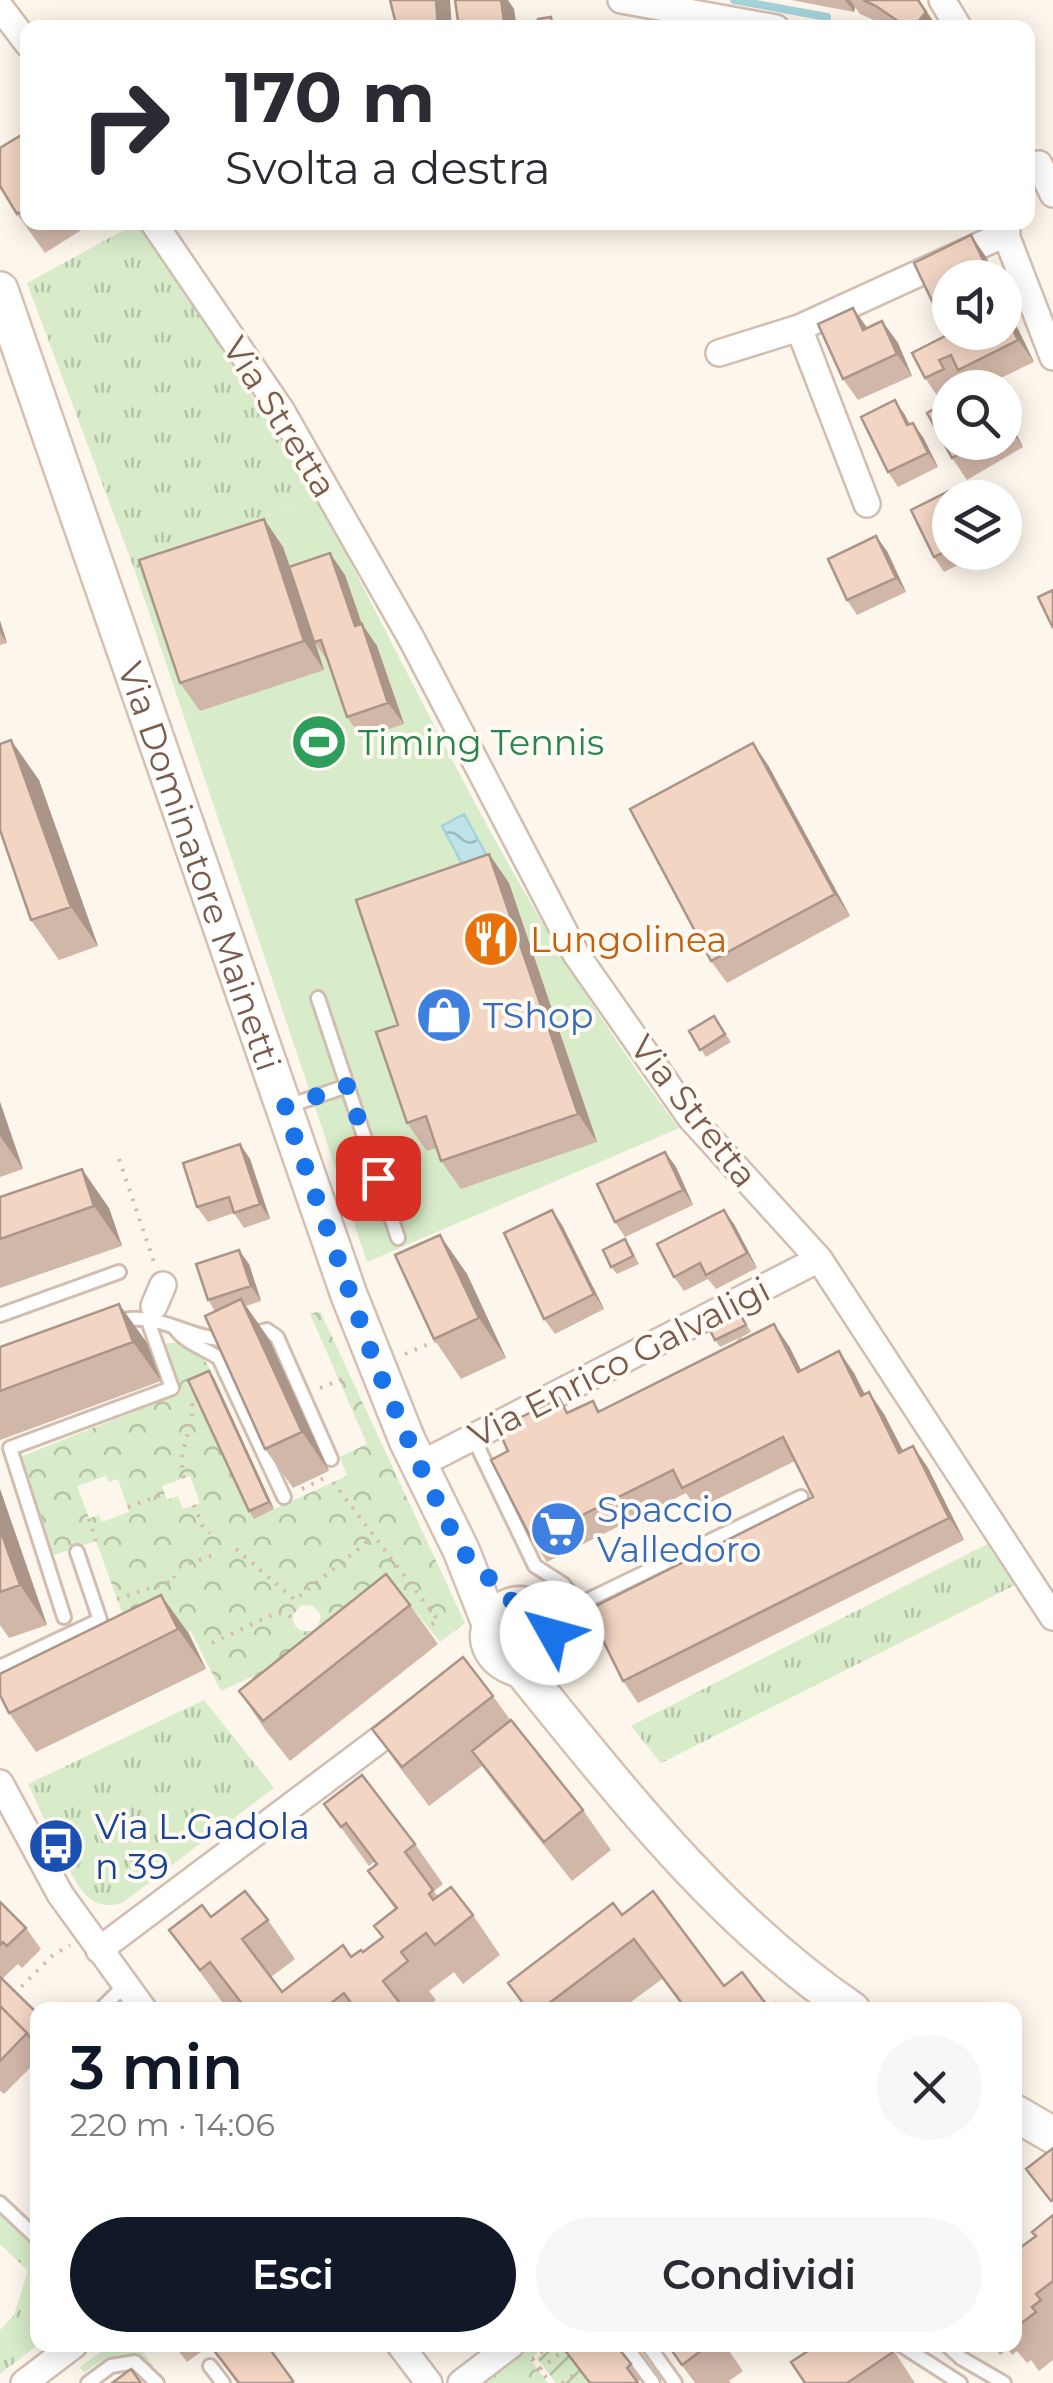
<!DOCTYPE html>
<html lang="it">
<head>
<meta charset="utf-8">
<style>
  body { margin:0; font-family:Montserrat,sans-serif; background:#f7f7f7; color:#2b2b33; height:100vh; display:flex; flex-direction:column; font-size:38px; white-space:nowrap }
  * { box-sizing:border-box; margin:0 }
  p { font-size:32px; color:#7c7c81 }
  .icon { flex:none; width:55px; height:55px; fill:none; stroke:currentColor; stroke-width:2; stroke-linecap:round; stroke-linejoin:round }
  .map { position:relative; flex:1; overflow:hidden }
  .panel { position:absolute; left:30px; top:2002px; width:992px; height:350px; display:flex; flex-direction:column; background:#fff; border-radius:20px; box-shadow:0 5px 25px #0003 }
  .panel>* { flex:none }
  .top-card { position:absolute; left:20px; top:20px; width:1015px; height:210px; border-radius:20px; box-shadow:0 5px 25px #0003; background:#fff; color:#2b2b33; overflow:hidden }
  .controls { position:absolute; left:932px; top:260px; display:grid; gap:20px }
  .controls a { display:grid; place-items:center; width:90px; height:90px; border-radius:50%; background:#fff; box-shadow:0 5px 25px #0003; font-size:50px }
  .pin { position:absolute; display:grid; place-items:center; width:85px; height:85px; color:#fff; margin:-42px; border-radius:20px; box-shadow:0 5px 15px #0006 }
  .me { position:absolute; width:110px; margin:-55px; rotate:308deg; stroke-linejoin:round; filter:drop-shadow(0 0 8px #0008) }
  .turn { display:flex; align-items:center; gap:35px; height:210px; padding:0 40px; font-size:45px }
  .turn .icon { width:130px; height:130px; stroke-width:2.5 }
  .turn b { display:block; font-size:70px; line-height:85px }
  .round { display:grid; place-items:center; flex:none; width:105px; height:105px; border-radius:52px; background:#f7f7f7 }
  .headline { display:flex; align-items:center; justify-content:space-between; height:170px; padding:0 40px }
  h1 { font-size:60px; font-weight:600; line-height:75px; color:#111827 }
  .cta { display:flex; gap:20px; margin-top:auto; padding:20px 40px }
  .cta a { flex:1; height:115px; border-radius:60px; background:#111827; color:#fff; font-size:40px; font-weight:600; line-height:115px; text-align:center }
  .cta a+a { background:#f7f7f7; color:#2b2b33 }
  .map>svg:first-child { display:block }
  .grass { fill:url(#grass-tufts) }
  .forest { fill:url(#forest-crowns); fill-rule:evenodd }
  .garden { fill:url(#garden-furrows) }
  .pitch { fill:#d8ecc9 }
  .water { fill:url(#water-waves); stroke:#a5d3da; stroke-width:2.5 }
  .lines { fill:none; stroke-linecap:round; stroke-linejoin:round }
  .stream { stroke:#a5d3da; stroke-width:8 }
  .lane-casing { stroke:#d1beb0; stroke-width:18 }
  .street-casing { stroke:#d1beb0; stroke-width:30 }
  .secondary-casing { stroke:#d6c0b0; stroke-width:40 }
  .path { stroke:#d9b8a5; stroke-width:4; stroke-dasharray:2.5 8; stroke-linecap:butt }
  .lane { stroke:#fff; stroke-width:12 }
  .street { stroke:#fff; stroke-width:25 }
  .secondary { stroke:#fff; stroke-width:35 }
  .wall { fill:#d1b7a8 }
  .shaded-wall { fill:#aa9588 }
  .building { fill:#f3d5c3; stroke:#aa9588; stroke-width:2.5 }
  .route { stroke:#1a73e8; stroke-width:18; stroke-dasharray:0 32.4 }
  .labels { text-anchor:middle; dominant-baseline:central; stroke-width:8; stroke-linejoin:round; paint-order:stroke }
  .street-label { font-size:35px; fill:#7a5c4d; stroke:#fffaf3 }
  .leisure-label { font-size:35px; fill:#27864d; stroke:#fffaf3; text-anchor:start }
  .food-label { font-size:35px; fill:#c56008; stroke:#fffaf3; text-anchor:start }
  .shop-label { font-size:35px; fill:#366cbe; stroke:#fffaf3; text-anchor:start }
  .transit-label { font-size:35px; fill:#164399; stroke:#fffaf3; text-anchor:start }
</style>
</head>
<body>
<div class="map">
<svg width="1053" height="2383" viewBox="0 0 1053 2383">
  <defs>
    <pattern id="grass-tufts" width="24" height="20" patternUnits="userSpaceOnUse" patternTransform="scale(2.5)"><rect width="24" height="20" fill="#d8ecc9"/><path d="M3 7l-1-3M5 7V3M7 7l1-3M15 17l-1-3M17 17v-4M19 17l1-3" fill="none" stroke="#b4c2a5"/></pattern>
    <pattern id="forest-crowns" width="20" height="18" patternUnits="userSpaceOnUse" patternTransform="scale(2.5)"><rect width="20" height="18" fill="#d8ecc9"/><path d="M2 6a3 3 0 1 1 6 0M12 15a3 3 0 1 1 6 0" fill="none" stroke="#b4c2a5"/></pattern>
    <pattern id="garden-furrows" width="10" height="10" patternUnits="userSpaceOnUse" patternTransform="scale(2.5)"><rect width="10" height="10" fill="#d8ecc9"/><path d="M-1 1l2-2M0 10L10 0M9 11l2-2" fill="none" stroke="#b4c2a5"/></pattern>
    <pattern id="water-waves" width="16" height="10" patternUnits="userSpaceOnUse" patternTransform="scale(2.5)"><rect width="16" height="10" fill="#bfe3e8"/><path d="M0 5q4-4 8 0t8 0" fill="none" stroke="#a0bbbe"/></pattern>
  </defs>
  <rect width="100%" height="100%" fill="#fdf6ec"/>
  <!-- grass -->
  <path class="grass" d="M137,223H141L316,496L135,571L27,283Z
    M989,1543L1017,1584L661,1763L631,1726Z
    M204,1700L274,1788L122,1903C108,1907 96,1906 85,1894C67,1874 41,1811 28,1784Z
    M0,2214L37,2249L38,2345L0,2374V2330L14,2315L28,2271L0,2244Z
    M110,2345H138L154,2367C124,2349 111,2352 84,2373L80,2367Z"/>
  <!-- forest -->
  <path class="forest" d="M320,1311L465,1623L440,1642L414,1610L277,1712L251,1677L221,1691L191,1631L149,1651L139,1629L121,1610L96,1541L54,1555L20,1457L181,1393L163,1344C191,1339 204,1354 214,1378L194,1387L254,1518L347,1476L340,1457L367,1444L310,1314ZM106,1476L109,1482L118,1479L129,1512L102,1522L99,1515L89,1518L77,1486ZM190,1476L200,1503L183,1509L178,1496L167,1500L162,1486ZM301,1605L313,1606L321,1615L318,1627C305,1636 292,1630 293,1615Z
    M532,2345H547L530,2359L548,2383H481Z"/>
  <!-- garden -->
  <path class="garden" d="M555,2345H561L589,2383H556L537,2358Z"/>
  <!-- pitch -->
  <path class="pitch" d="M316,496C429,711 531,935 679,1128L367,1262L135,571Z"/>
  <!-- water -->
  <path class="water" d="M464,814L498,876L475,888L442,826Z"/>
  <g class="lines">
    <!-- stream -->
    <path class="stream" d="M734,0L827,17"/>
    <!-- lane casing -->
    <g class="lane-casing">
      <path id="lane" d="M318,998L398,1238
        M288,1106L347,1086
        M0,1315L119,1272
        M116,1322C156,1308 191,1342 231,1339
        M175,1328C185,1343 204,1348 219,1358L284,1497
        M251,1334L267,1330L277,1337L331,1459
        M473,1437L535,1566L563,1584L579,1605
        M64,1617L10,1448L172,1388L147,1318
        M551,1622L563,1612L801,1497
        M0,1667L100,1620L77,1552
        M100,2010L125,1985
        M0,2203L38,2239
        M625,2345L653,2383
        M648,2345L675,2383
        M901,2345L960,2383
        M947,2345L961,2358L1004,2383
        M210,2366L223,2383
        M88,2383L111,2366L135,2362L157,2383"/>
    </g>
    <!-- street casing -->
    <g class="street-casing">
      <path id="street" d="M621,0L776,28
        M942,0L959,28
        M0,7L28,44
        M1039,164L1053,194
        M153,222L281,410L411,638L576,954L690,1117L819,1259L1053,1617
        M1001,222L1053,357
        M799,328L867,504
        M719,353L799,328L1007,233
        M154,1306L163,1285
        M419,1465L819,1259
        M0,1783L60,1894L144,2010
        M99,1950L407,1719
        M400,2345L429,2383
        M24,2383L74,2345
        M461,2383L511,2345"/>
    </g>
    <!-- secondary casing -->
    <g class="secondary-casing">
      <g id="secondary">
        <path id="s1" d="M0,290L349,1295L407,1440L461,1550L491,1626"/>
        <path d="M521,1669C586,1660 534,1573 496,1617C477,1640 497,1665 521,1669C621,1792 720,1920 852,2010"/>
        <path d="M1015,2113L1053,2135"/>
      </g>
    </g>
    <!-- path -->
    <path class="path" d="M119,1159L154,1262
      M405,1354L438,1340
      M320,1388L349,1376
      M184,1478C175,1445 200,1424 190,1396
      M333,1482L438,1620L428,1627
      M302,1489L329,1476
      M194,1505L202,1525L210,1533
      M128,1507L164,1494
      M89,1519L96,1541
      M236,1549L295,1600L373,1537
      M179,1567L217,1554
      M117,1599L175,1580L174,1576
      M212,1643L276,1613L287,1614L292,1618
      M14,1994L52,1956L70,1945
      M532,2359L550,2383
      M532,2359L551,2345
      M540,2369L564,2350
      M562,2383L580,2370"/>
    <!-- lane -->
    <use href="#lane" class="lane"/>
    <!-- street -->
    <use href="#street" class="street"/>
    <!-- secondary -->
    <use href="#secondary" class="secondary"/>
  </g>
  <!-- wall -->
  <path class="wall" d="M791,0H919L938,28H892L860,14L855,7L854,12Z
    M28,131V222H94L45,253L17,214Z
    M971,235L986,257L996,278H950V324L949,325L933,303L914,263Z
    M853,308L867,328L882,321L898,343L912,376L858,400L843,379Z
    M1005,311L1018,329L1034,362L988,384L991,388H971L964,378L955,382L957,388H950V395L940,400L925,378L912,353Z
    M895,400L910,424L923,437L938,467L898,487L888,472Z
    M1005,411L1023,447L967,480L952,458L950,442H1005Z
    M950,498V552L982,553L944,572L934,557Z
    M264,519L283,547L290,566L345,575L362,624L377,646L404,724L362,738L347,717L328,662L316,644L324,670L200,711L180,683Z
    M887,551L906,592L857,615L847,600Z
    M0,621L7,643L0,645Z
    M768,765L850,916L727,983L711,961Z
    M39,780L98,946L59,960L31,920Z
    M489,854L509,883L597,1142L461,1189L441,1161L436,1148L427,1151L407,1123L398,1025Z
    M714,1016L731,1042L706,1057L689,1031Z
    M0,1102L23,1169L0,1177Z
    M240,1144L250,1159L270,1219L244,1228L234,1213L208,1222L197,1207Z
    M665,1152L676,1167L693,1205L625,1237L615,1222Z
    M0,1197L109,1208L122,1246L0,1288Z
    M552,1210L562,1225L604,1309L555,1334L544,1319Z
    M734,1224L757,1268L716,1289L708,1279L684,1291L674,1277Z
    M630,1246L639,1264L617,1274L611,1267Z
    M249,1264L261,1301L246,1306L269,1339L329,1471L293,1488L265,1449L215,1311L208,1300Z
    M467,1274L506,1358L461,1379L434,1339Z
    M119,1304L147,1343L161,1381L0,1440V1347Z
    M740,1314L751,1332L740,1338L789,1346L801,1370L839,1351L854,1373L865,1394L869,1392L884,1414L903,1451L913,1446L928,1468L964,1540L638,1703L623,1681L813,1497L795,1461L697,1509L686,1493L547,1562L532,1540L508,1451L569,1412L593,1401L600,1411L735,1343L739,1338L720,1347L715,1340Z
    M209,1371L214,1378L274,1509L254,1519L249,1511Z
    M0,1489L47,1625L9,1638L0,1625Z
    M161,1595L189,1634L206,1669L36,1752L9,1713Z
    M410,1605L438,1644L290,1761L266,1731L239,1691Z
    M493,1696L511,1721L583,1810L611,1850L572,1881L500,1790L482,1766L429,1806L400,1768L372,1729Z
    M324,1804L415,1844L443,1884L434,1891L438,1897L473,1915L500,1955L463,1984L454,1972L429,1991L436,2000L424,2010H245L238,2002L228,2010L169,1930L211,1917L268,1920L295,1959L271,1977L282,1992L351,1957L363,1952L382,1938L395,1909L368,1871L376,1865L374,1862L369,1866Z
    M0,1902L26,1928L41,1949L22,1968L18,1964L2,1979L38,2014V2060L4,2094L0,2091Z
    M622,1915L724,1986L769,2008L781,2010H685L662,1979L620,2010H527L508,1983Z
    M1053,2215V2360L1039,2371L1031,2360L1027,2363L1017,2351L1012,2355L1008,2349L1000,2355L993,2345H1015V2270L1020,2267L1021,2255Z
    M174,2345H267L295,2383H237L209,2346L187,2362Z
    M616,2345L641,2379L638,2382L589,2383Z
    M667,2345H725L743,2371L729,2381L731,2383H695Z
    M890,2345L915,2383H805Z"/>
  <!-- shaded-wall -->
  <path class="shaded-wall" d="M436,0H450L452,28H438Z
    M501,0H508L514,9L517,28H505Z
    M845,0H850L855,7L854,12Z
    M918,0L938,28H913Z
    M971,235L986,257L996,278L991,276Z
    M853,308L868,329L863,330Z
    M1005,311L1018,329L1034,362L1018,340Z
    M882,321L898,343L912,376L897,354Z
    M895,400L905,415L917,440L907,425Z
    M1005,411L1023,447L1005,420Z
    M913,423L923,437L938,467L928,453Z
    M264,519L283,547L324,670L304,641Z
    M876,536L887,551L906,592L896,578Z
    M330,553L345,575L370,648L355,626Z
    M0,621L7,643L0,632Z
    M362,624L377,646L404,724L388,703Z
    M11,740L39,780L98,946L71,907Z
    M753,743L768,765L850,916L835,894Z
    M489,854L509,883L597,1142L578,1114Z
    M0,1102L23,1169L0,1136Z
    M240,1144L250,1159L270,1219L260,1204Z
    M665,1152L676,1167L693,1205L683,1190Z
    M82,1169L109,1208L122,1246L94,1206Z
    M552,1210L562,1225L604,1309L594,1294Z
    M724,1210L734,1224L757,1268L747,1253Z
    M440,1235L467,1274L506,1358L479,1318Z
    M239,1250L249,1264L261,1301L251,1286Z
    M241,1299L269,1339L329,1471L302,1432Z
    M119,1304L147,1343L161,1381L133,1342Z
    M774,1324L789,1346L813,1394L798,1372Z
    M839,1351L854,1373L876,1418L861,1396Z
    M209,1371L214,1378L274,1509L269,1502Z
    M869,1392L884,1414L915,1474L899,1453Z
    M913,1446L928,1468L964,1540L949,1518Z
    M0,1489L47,1625L20,1585L0,1529Z
    M161,1595L189,1634L206,1669L178,1629Z"/>
  <!-- building -->
  <path class="building" d="M390,0H436L438,28H397Z
    M455,0H501L505,28H459Z
    M863,0H918L926,12L913,28H908L876,6Z
    M551,17L553,28H540L538,19Z
    M28,131V207L17,214L0,186V148Z
    M971,235L991,276L987,278H950V295L933,303L914,263Z
    M853,308L863,330L882,321L897,354L843,379L818,324Z
    M1005,313L1018,340L958,370L951,355L939,360L944,369L925,378L912,353L953,332H1005Z
    M985,380L989,388H972Z
    M895,400L907,425L913,423L928,453L888,472L861,417Z
    M950,400V442H978L952,458L927,413Z
    M949,491L952,498H950V549L934,557L911,510Z
    M264,519L304,641L180,683L139,560Z
    M876,536L896,578L847,600L828,559Z
    M330,553L355,626L362,624L388,703L347,717L321,640L314,642L289,567Z
    M1053,590V628L1038,597Z
    M11,740L71,907L31,920L0,830V744Z
    M753,743L835,894L711,961L630,809Z
    M489,854L578,1114L441,1161L426,1116L407,1123L376,1032L398,1025L356,900Z
    M714,1016L725,1034L700,1050L689,1031Z
    M240,1144L260,1204L234,1213L229,1197L197,1207L183,1163Z
    M665,1152L683,1190L615,1222L597,1184Z
    M82,1169L94,1206L0,1239V1197Z
    M552,1210L594,1294L544,1319L504,1233Z
    M724,1210L747,1253L706,1275L700,1263L674,1277L657,1244Z
    M440,1235L479,1318L434,1339L395,1255Z
    M625,1239L633,1256L611,1267L603,1250Z
    M239,1250L251,1286L208,1300L196,1264Z
    M241,1299L302,1432L265,1449L205,1316Z
    M119,1304L133,1342L0,1391V1347Z
    M740,1314L746,1325L715,1340L709,1328Z
    M774,1324L798,1372L839,1351L861,1396L869,1392L899,1453L913,1446L949,1518L623,1681L588,1610L813,1497L783,1437L682,1488L673,1470L532,1540L491,1460L508,1451L498,1429L559,1398L567,1413L593,1401L598,1412Z
    M209,1371L269,1502L249,1511L188,1380Z
    M0,1529L20,1585L0,1592Z
    M386,1574L410,1605L263,1721L239,1691Z
    M161,1595L178,1629L9,1713L0,1695V1674Z
    M463,1657L493,1696L402,1767L372,1729Z
    M511,1720L583,1810L544,1842L472,1751Z
    M362,1775L415,1844L405,1852L433,1890L429,1894L433,1900L451,1887L473,1915L435,1945L426,1933L401,1952L408,1961L383,1981L405,2010H356L344,1993L322,2010H247L210,1962L200,1970L169,1930L202,1905L211,1917L245,1891L268,1920L242,1939L282,1992L343,1945L351,1957L361,1950L363,1952L383,1937L374,1926L397,1908L368,1871L377,1864L346,1823L341,1827L324,1804Z
    M653,1891L724,1986L742,1972L769,2008L775,2003L781,2010H718L713,2004L705,2010H687L634,1939L540,2010H528L508,1983L613,1903L622,1915Z
    M0,1902L26,1928L7,1946L3,1942L0,1945Z
    M0,1977L38,2014L37,2048L27,2033L0,2006Z
    M0,2006L27,2033L0,2061Z
    M1053,2148V2200L1051,2201L1026,2169Z
    M1053,2215V2281L1036,2294L1041,2300L1032,2307L1036,2312L1015,2328V2270L1020,2267L1015,2259L1021,2255L1017,2250L1036,2236L1032,2232Z
    M210,2345H267L293,2381L290,2383H239Z
    M561,2345H616L631,2364L627,2368L638,2383H590Z
    M668,2345H704L706,2347L682,2365Z
    M817,2345H888L893,2352L847,2383H805L791,2362Z
    M131,2369L141,2383H112Z"/>
  <g class="lines">
    <!-- route -->
    <path class="route" d="M378,1178L347,1086L284,1107L376,1366L419,1464L461,1550L517,1606L536,1610L544,1616L552,1633"/>
  </g>
  <!-- icons -->
  <defs>
    <g id="stadium-disc" transform="scale(2.875)"><circle r="9.5" fill="#2e9e5b" stroke="#fffaf3"/><path d="M0-5a6.5 5 0 1 0 0 10a6.5 5 0 1 0 0-10ZM-3.5-1.8h7v3.6h-7Z" fill="#fff"/></g>
    <g id="restaurant-disc" transform="scale(2.875)"><circle r="9.5" fill="#e8710a" stroke="#fffaf3"/><path d="M-5-6h1v4h1v-4h1v4h1v-4h1v5L-1.5 .5V6h-2V.5L-5-1ZM5-6V6H3V1.5H1.5Q1.5-4 5-6Z" fill="#fff"/></g>
    <g id="shop-disc" transform="scale(2.875)"><circle r="9.5" fill="#3f7fe0" stroke="#fffaf3"/><path d="M-5-2.5h2.3a2.7 3.5 0 0 1 5.4 0H5L5.5 6h-11ZM-1.5-2.5h3a1.5 2.3 0 0 0-3 0Z" fill="#fff"/></g>
    <g id="supermarket-disc" transform="scale(2.875)"><circle r="9.5" fill="#3f7fe0" stroke="#fffaf3"/><path d="M-6-5.5h2.5l.6 2H6L4.5 2H-2.5L-4.4-4H-6ZM-1.5 3.2a1.3 1.3 0 1 0 .1 0ZM3 3.2a1.3 1.3 0 1 0 .1 0Z" fill="#fff"/></g>
    <g id="bus-disc" transform="scale(2.875)"><circle r="9.5" fill="#1a4fb4" stroke="#fffaf3"/><path d="M-5-6H5V4H4V6H2V4H-2V6H-4V4H-5ZM-3.5-4V0h7V-4ZM-3.5 1.2v1.5H-2V1.2ZM2 1.2v1.5H3.5V1.2Z" fill="#fff"/></g>
  </defs>
  <g fill-rule="evenodd">
    <use href="#stadium-disc" x="319" y="742"/>
    <use href="#restaurant-disc" x="491" y="939"/>
    <use href="#shop-disc" x="444" y="1015"/>
    <use href="#supermarket-disc" x="558" y="1529"/>
    <use href="#bus-disc" x="56" y="1846"/>
  </g>
  <g class="labels">
    <!-- street labels -->
    <g class="street-label">
      <text transform="translate(280 417) rotate(58)">Via Stretta</text>
      <text stroke="none"><textPath href="#s1" startOffset="610">Via Dominatore Mainetti</textPath></text>
      <text transform="translate(694 1111) rotate(52)">Via Stretta</text>
      <text transform="translate(619 1362) rotate(-27)">Via Enrico Galvaligi</text>
    </g>
    <!-- leisure labels -->
    <g class="leisure-label">
      <text x="358" y="742">Timing Tennis</text>
    </g>
    <!-- food labels -->
    <g class="food-label">
      <text x="530" y="939">Lungolinea</text>
    </g>
    <!-- shop labels -->
    <g class="shop-label">
      <text x="483" y="1015">TShop</text>
      <text x="597" y="1509">Spaccio<tspan x="597" dy="40">Valledoro</tspan></text>
    </g>
    <!-- transit labels -->
    <g class="transit-label">
      <text x="95" y="1826">Via L.Gadola<tspan x="95" dy="40">n 39</tspan></text>
    </g>
  </g>
</svg>
<div class="controls">
<a><svg class="icon" aria-label="sound" viewBox="0 0 24 24"><path d="M4 9h4l5-4v14l-5-4H4zM17 9q2 3 0 6"/></svg></a>
<a><svg class="icon" aria-label="search" viewBox="0 0 24 24"><circle cx="10" cy="10" r="6"/><path d="M15 15l6 6"/></svg></a>
<a><svg class="icon" aria-label="layers" viewBox="0 0 24 24"><path d="M12 4l9 5-9 5-9-5zM3 14l9 5 9-5"/></svg></a>
</div>
<div class="pin" style="left:378px;top:1178px;background:#d93025"><svg class="icon" aria-label="arrive" viewBox="0 0 24 24"><path d="M6 21V4h12l-3 4 3 4H6"/></svg></div>
<svg class="me" style="left:552px;top:1633px" viewBox="-20 -20 40 40"><circle r="19" fill="#fff"/><path d="M0-13L10 11 0 6-10 11z" fill="#1a73e8"/></svg>
<div class="top-card">
<div class="turn"><svg class="icon" aria-label="right" viewBox="0 0 24 24"><path d="M7 20v-9h11M14 6l5 5-5 5"/></svg><div><b>170 m</b>Svolta a destra</div></div>
</div>
<section class="panel">
<div class="headline"><div><h1>3 min</h1><p>220 m · 14:06</p></div><a class="round"><svg class="icon" aria-label="close" viewBox="0 0 24 24"><path d="M6 6l12 12M18 6L6 18"/></svg></a></div>
<div class="cta"><a>Esci</a><a>Condividi</a></div>
</section>
</div>
</body>
</html>
